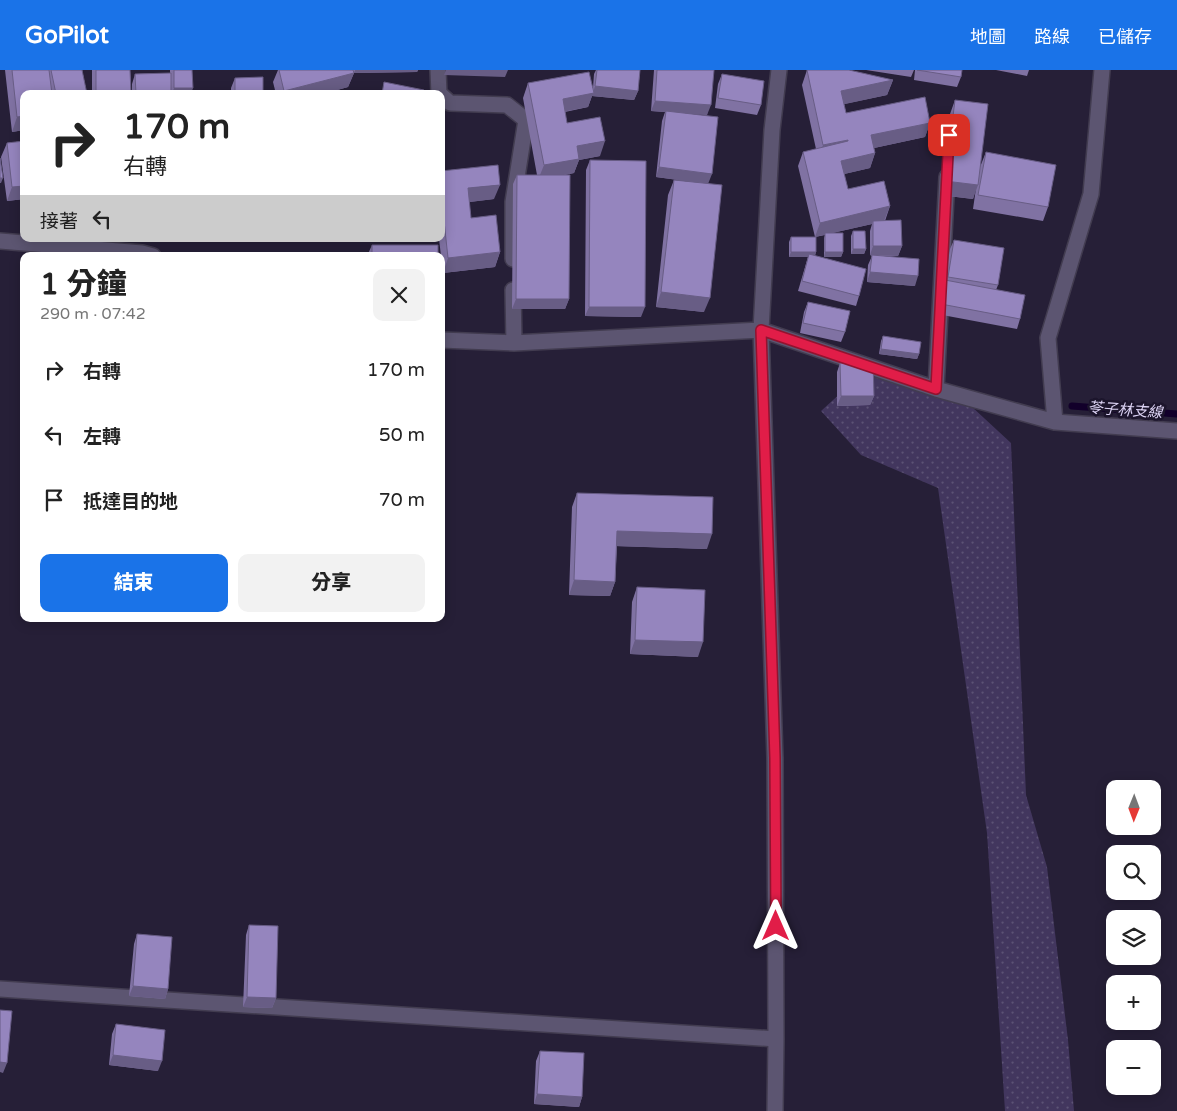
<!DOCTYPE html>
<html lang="zh-TW">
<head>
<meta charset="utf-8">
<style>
  body { margin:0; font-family:"Varela Round","Noto Sans TC",sans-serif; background:#f2f2f2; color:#222; height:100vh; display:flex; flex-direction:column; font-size:19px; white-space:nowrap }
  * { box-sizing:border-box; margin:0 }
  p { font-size:16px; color:#767676 }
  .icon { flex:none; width:28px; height:28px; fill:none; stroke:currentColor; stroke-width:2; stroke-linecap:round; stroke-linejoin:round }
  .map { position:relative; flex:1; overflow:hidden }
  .side { position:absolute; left:20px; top:182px; width:425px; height:370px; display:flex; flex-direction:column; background:#fff; border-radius:10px; box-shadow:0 2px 12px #0003 }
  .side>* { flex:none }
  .guide { position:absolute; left:20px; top:20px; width:425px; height:152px; border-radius:10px; box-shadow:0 2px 12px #0003; background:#fff; color:#222; overflow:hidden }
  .needle { width:32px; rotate:181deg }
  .fabs { position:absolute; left:1106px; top:710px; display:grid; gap:10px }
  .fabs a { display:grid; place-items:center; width:55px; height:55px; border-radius:10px; background:#fff; box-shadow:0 2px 12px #0003; font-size:25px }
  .pin { position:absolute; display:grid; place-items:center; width:42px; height:42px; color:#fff; margin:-21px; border-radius:10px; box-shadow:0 2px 8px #0006 }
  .me { position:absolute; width:55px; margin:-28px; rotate:0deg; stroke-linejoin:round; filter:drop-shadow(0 0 4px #0008) }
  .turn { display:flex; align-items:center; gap:18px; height:105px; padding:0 20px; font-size:22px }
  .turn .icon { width:65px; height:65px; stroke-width:2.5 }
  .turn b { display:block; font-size:35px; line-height:42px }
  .then { display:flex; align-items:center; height:48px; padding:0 20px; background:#0003; gap:10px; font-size:19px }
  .round { display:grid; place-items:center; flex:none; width:52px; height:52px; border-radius:10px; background:#f2f2f2 }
  .headline { display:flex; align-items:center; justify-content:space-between; height:85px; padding:0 20px }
  h1 { font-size:30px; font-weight:800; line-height:38px }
  .cta { display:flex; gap:10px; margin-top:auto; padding:10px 20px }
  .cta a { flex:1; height:58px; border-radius:10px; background:#1a73e8; color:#fff; font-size:20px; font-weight:800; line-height:58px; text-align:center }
  .cta a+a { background:#f2f2f2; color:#222 }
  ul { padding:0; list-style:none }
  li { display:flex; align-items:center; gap:15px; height:65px; padding:0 20px }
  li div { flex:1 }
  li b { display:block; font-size:19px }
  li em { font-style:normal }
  header { display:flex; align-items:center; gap:30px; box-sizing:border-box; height:70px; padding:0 25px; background:#1a73e8; color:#fff }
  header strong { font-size:24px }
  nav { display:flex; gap:28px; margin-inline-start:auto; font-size:18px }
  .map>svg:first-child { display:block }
  .grass { fill:url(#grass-dots) }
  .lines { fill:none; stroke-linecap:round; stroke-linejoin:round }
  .stream { stroke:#12002a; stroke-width:7 }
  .minor-casing { stroke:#423c50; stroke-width:18 }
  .minor { stroke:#5c5571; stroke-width:15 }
  .wall { fill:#8072a3 }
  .shaded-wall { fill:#685d85 }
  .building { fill:#9585be; stroke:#685d85 }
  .route-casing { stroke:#92132f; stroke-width:12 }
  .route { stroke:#e11d48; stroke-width:9 }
  .labels { text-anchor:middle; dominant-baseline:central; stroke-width:5; stroke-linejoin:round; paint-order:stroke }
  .water-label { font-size:15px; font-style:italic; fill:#ddd4f5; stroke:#1c152c }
</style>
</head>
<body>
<header>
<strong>GoPilot</strong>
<nav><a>地圖</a><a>路線</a><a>已儲存</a></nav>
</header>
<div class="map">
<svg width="1177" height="1041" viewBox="0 0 1177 1041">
  <defs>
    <pattern id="grass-dots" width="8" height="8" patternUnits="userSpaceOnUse" patternTransform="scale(1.25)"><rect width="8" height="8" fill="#42365e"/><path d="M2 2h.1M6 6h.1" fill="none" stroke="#5c5275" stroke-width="1.8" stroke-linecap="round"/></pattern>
  </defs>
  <rect width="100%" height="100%" fill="#261f37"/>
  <!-- grass -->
  <path class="grass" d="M877,290L971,336L1011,373L1026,725L1047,797L1068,970L1074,1041H1005L987,763L938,418L861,385L821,341Z"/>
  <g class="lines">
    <!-- stream -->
    <path class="stream" d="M1072,336L1177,344"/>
    <!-- minor casing -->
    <g class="minor-casing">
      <path id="minor" d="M438,0L439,24
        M441,25L450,33L507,35L526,50L513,132V189
        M0,171L142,183L153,186
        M513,220L514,273
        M441,270L514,273L761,260L936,319L1055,352L1177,361
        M936,319L947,107
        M1055,352L1048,268L1091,124L1102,0
        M0,919L151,929L776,969
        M775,1041L776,969L775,688L761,260L772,60L779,0"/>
    </g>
    <!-- minor -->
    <use href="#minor" class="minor"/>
  </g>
  <!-- wall -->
  <path class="wall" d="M5,0H82L87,24H24V60L12,62Z
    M92,0H130L131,24H92Z
    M170,0H192L191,24H132V14L135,4L170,3Z
    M278,0H418L417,2L354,3L348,17L323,24H276L273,12Z
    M596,0H640L638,21L634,30L592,26L588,37L565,42L567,53L600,86L579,90L574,103L565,105L569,229L565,239H512L513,114L517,105H537L523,28L528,13L593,18L594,4Z
    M654,0H714L707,45L685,43L708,114L656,107L662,51L665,42L651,41Z
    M807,0L893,10L887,25L844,34L846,43L930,53L925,67L874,78L875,83L870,98L844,104L848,119L890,136L885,151L902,176L898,186H879L915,216L867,212L868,195L872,186L870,185V161L872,154L832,163L843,182L841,187H824V168L825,165L815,167L798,96L803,82L816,79L802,15Z
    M866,0H914L911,7Z
    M915,0H962L961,7L957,17L914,10Z
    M996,0H1029L1027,6Z
    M722,4L761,35L757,45L715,38L718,14Z
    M235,8L263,24H231V18Z
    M955,30L980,97L986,82L1048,137L1043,151L973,139L976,118L973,129L940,125L950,44Z
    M24,71V129L7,131L1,87L7,73Z
    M590,90L641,247L585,246L586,100Z
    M441,101L494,129L469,132L471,148L500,182L495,197L443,203L439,169H441Z
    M674,110L704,242L656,237L668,125Z
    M853,161L866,179L864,184H851V166Z
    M791,167L816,182L815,186L859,226L856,236L798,221L808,187H789V172Z
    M954,170L998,215L996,220L1020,249L1017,259L937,244L941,220L945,210L950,179Z
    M372,175L438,186H367Z
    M808,232L845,262L841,272L800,263L804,242Z
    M883,266L919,284L917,289L879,284L881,271Z
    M840,293L874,326L870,335L837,336V302Z
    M577,423L707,479L617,476L615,512L610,526L569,525L572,437Z
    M637,517L698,587L630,584L632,532Z
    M249,855L276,928L272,938L243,937L246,865Z
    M137,864L168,919L165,929L129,926L134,874Z
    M116,954L158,1001L109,995L112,964Z
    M540,981L582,1027L579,1037L534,1034L536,991Z"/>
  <!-- shaded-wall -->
  <path class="shaded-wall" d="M355,0H418L417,2L354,3L348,17L323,24H283L284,21L354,3Z
    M446,0H508L505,7L444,5Z
    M893,10L887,25L836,36L841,21Z
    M595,16L638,21L634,30L592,26L588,37L557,43L563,29L593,23Z
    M174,18H193L191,24H172Z
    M655,31L711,35L707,45L651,41Z
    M24,46V60L12,62L17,47Z
    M930,53L925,67L865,80L871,65Z
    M848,70L843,85L818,90L823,75Z
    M605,71L600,86L579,90L574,103L538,110L544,95L577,76Z
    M875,83L870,98L836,106L841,91Z
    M659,97L712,104L708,114L656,107Z
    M0,108H3L1,113H0Z
    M945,111L978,115L973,129L940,125Z
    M500,115L494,129L462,133L468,118Z
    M24,116V129L7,131L12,117Z
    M890,136L884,151H873L872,154L815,167L820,153Z
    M873,176H902L898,186L870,185Z
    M853,179H866L864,184H851Z
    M500,182L495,197L443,203L448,188Z
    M791,182H816L814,187H789Z
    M825,182H843L841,187H824Z
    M870,202L918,206L915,216L867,212Z
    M661,222L710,228L704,242L656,237Z
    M516,229H569L565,239H512Z
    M589,237H645L641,247L585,246Z
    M881,279L919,284L917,289L879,284Z
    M841,326H874L870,335L837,336Z
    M617,461L712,464L707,479L612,476Z
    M574,510L615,512L610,526L569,525Z
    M635,570L703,572L698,587L630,584Z
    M133,916L168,919L165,929L129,926Z
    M247,927L276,928L272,938L243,937Z
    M113,985L162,991L158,1001L109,995Z
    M0,992L7,993L3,1003L0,1002Z
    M537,1024L582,1027L579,1037L534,1034Z"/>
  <!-- building -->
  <path class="building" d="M12,0H49L52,24H24V46L17,47Z
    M51,0H82L87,24H56Z
    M96,0H130L131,24H96Z
    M174,0H192L193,18H174Z
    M279,0H353L354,3L284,21Z
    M597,0H640L638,21L595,16Z
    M657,0H714L711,35L655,31Z
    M807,0H849L893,10L841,21L846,43L925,27L930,53L871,65L875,83L841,91L848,119L884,111L890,136L820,153L803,82L848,71V70L823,75Z
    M917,0H962L961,7Z
    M589,2L594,23L563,29L567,53L600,47L605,71L577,76L579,89L544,95L528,13Z
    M171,3V24H136L135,4Z
    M722,4L764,11L761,35L718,28Z
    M263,7V24H235V8Z
    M384,12L424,20L423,24H382Z
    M955,30L988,34L978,115L945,111Z
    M666,41L718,47L712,104L659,97Z
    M24,71V116L12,117L7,73Z
    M986,82L1056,95L1048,137L978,125Z
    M0,88L3,108H0Z
    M590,90L646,91L645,237H589Z
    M498,95L500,115L468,118L471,148L496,145L500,182L448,188L441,123V101Z
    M517,105H570L569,229H516Z
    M674,110L722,115L710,228L661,222Z
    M901,150L902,176H873V151Z
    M853,161H865L866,179H853Z
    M825,163H843V182H825Z
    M791,167H816V182H791Z
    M954,170L1004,178L998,215L948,207Z
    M372,175H438V186H372Z
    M809,184L866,199L859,226L802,211Z
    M872,185L919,189L918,206L870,202Z
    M945,210L1025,225L1020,249L941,234Z
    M808,232L850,241L845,262L803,253Z
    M883,266L921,272L919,284L881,279Z
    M873,292L874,326H841L840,293Z
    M577,423L713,427L712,464L617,461L615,512L574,510Z
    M637,517L705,520L703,572L635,570Z
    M249,855L278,856L276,928L247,927Z
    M137,864L172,867L168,919L133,916Z
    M0,940L12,941L7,993L0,992Z
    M116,954L165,960L162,991L113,985Z
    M540,981L584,983L582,1027L537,1024Z"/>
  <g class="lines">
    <!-- route casing -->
    <g class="route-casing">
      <path id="route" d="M776,856L775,688L761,260L936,319L949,65"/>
    </g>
    <!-- route -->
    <use href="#route" class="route"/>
  </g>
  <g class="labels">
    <!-- water labels -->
    <g class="water-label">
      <text transform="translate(1125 340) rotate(4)">苓子林支線</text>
    </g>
  </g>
</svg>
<div class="fabs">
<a><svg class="needle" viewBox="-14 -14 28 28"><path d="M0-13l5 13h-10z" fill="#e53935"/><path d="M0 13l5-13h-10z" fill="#767676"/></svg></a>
<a><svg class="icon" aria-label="search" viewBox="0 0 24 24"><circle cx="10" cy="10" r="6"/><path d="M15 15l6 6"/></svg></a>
<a><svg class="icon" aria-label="layers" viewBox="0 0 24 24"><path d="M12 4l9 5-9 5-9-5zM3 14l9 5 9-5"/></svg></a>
<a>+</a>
<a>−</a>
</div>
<div class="pin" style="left:949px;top:65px;background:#d93025"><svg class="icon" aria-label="arrive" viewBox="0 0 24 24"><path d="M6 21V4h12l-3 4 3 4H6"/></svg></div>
<svg class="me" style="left:776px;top:856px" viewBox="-20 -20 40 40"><path d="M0-17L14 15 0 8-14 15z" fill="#e11d48" stroke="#fff" stroke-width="4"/></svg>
<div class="guide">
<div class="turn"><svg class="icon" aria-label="right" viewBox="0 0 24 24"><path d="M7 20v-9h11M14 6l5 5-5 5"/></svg><div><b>170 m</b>右轉</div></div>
<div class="then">接著<svg class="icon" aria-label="left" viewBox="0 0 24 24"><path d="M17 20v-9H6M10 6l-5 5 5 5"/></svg></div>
</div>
<section class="side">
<div class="headline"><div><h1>1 分鐘</h1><p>290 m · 07:42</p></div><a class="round"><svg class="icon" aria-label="close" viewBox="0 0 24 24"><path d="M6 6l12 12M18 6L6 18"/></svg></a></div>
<ul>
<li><svg class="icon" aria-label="right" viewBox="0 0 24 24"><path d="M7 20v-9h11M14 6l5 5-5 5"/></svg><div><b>右轉</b></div><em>170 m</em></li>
<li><svg class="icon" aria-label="left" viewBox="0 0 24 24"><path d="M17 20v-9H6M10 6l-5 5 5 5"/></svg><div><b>左轉</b></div><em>50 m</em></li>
<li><svg class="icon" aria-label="arrive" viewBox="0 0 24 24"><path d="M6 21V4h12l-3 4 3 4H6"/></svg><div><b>抵達目的地</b></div><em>70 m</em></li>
</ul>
<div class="cta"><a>結束</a><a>分享</a></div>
</section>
</div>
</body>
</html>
